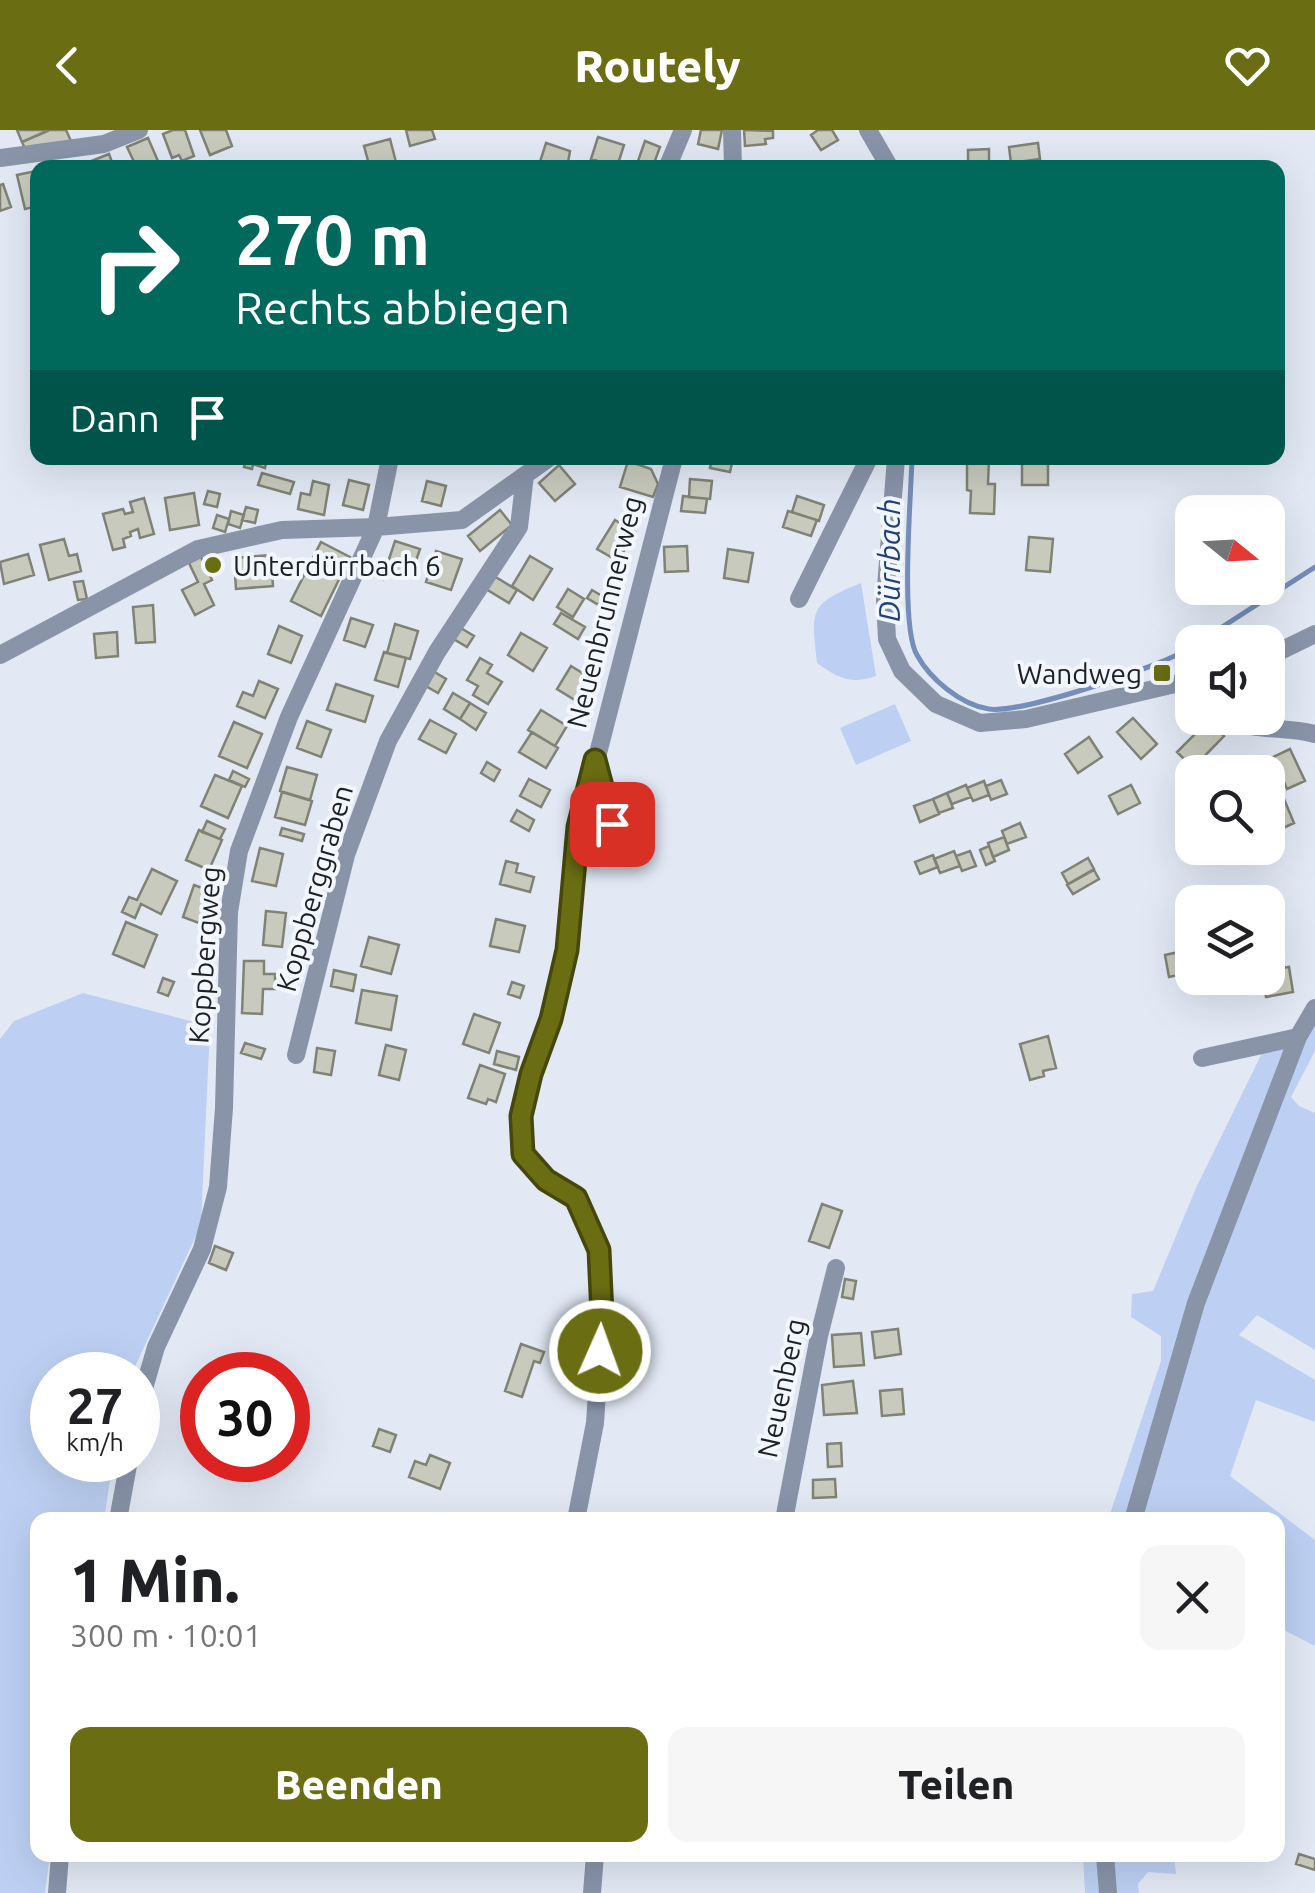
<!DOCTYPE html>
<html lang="de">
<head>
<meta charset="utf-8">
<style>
  body { margin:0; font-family:Ubuntu,sans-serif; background:#f6f6f6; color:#202124; height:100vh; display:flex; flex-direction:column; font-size:38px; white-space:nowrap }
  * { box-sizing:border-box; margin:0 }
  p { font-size:32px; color:#757577 }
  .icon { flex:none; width:55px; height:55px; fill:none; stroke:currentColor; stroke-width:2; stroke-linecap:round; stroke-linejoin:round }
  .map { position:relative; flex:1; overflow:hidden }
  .panel { position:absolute; left:30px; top:1382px; width:1255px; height:350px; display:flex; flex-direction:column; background:#fff; border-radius:20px; box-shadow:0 10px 40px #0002 }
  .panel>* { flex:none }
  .guide { position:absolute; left:30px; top:30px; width:1255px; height:305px; border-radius:20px; box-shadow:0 10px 40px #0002; background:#00695c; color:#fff; overflow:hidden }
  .needle { width:65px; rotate:108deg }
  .fabs { position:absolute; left:1175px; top:365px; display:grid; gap:20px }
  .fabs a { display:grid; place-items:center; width:110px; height:110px; border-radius:20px; background:#fff; box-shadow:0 10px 40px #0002; font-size:50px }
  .speed { position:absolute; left:30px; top:1222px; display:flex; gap:20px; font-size:50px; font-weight:700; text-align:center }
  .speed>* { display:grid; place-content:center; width:130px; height:130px; border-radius:50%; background:#fff; box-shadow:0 10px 40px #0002; line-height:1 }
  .speed small { font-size:25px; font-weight:400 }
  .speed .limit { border:15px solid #d22; background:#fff; color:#111 }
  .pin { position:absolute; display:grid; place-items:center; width:85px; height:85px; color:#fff; margin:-42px; border-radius:20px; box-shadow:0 5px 15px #0006 }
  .me { position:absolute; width:110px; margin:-55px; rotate:2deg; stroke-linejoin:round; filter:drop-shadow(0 0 8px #0008) }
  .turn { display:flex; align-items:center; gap:35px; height:210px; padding:0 40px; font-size:45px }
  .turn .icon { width:130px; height:130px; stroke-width:2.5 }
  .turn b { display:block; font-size:70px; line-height:85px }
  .then { display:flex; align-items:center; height:95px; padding:0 40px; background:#0003; gap:20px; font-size:38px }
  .round { display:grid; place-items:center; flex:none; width:105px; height:105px; border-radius:20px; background:#f6f6f6 }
  .head { display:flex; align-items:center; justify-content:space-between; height:170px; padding:0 40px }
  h1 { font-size:60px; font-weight:800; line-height:75px }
  .cta { display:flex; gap:20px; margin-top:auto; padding:20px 40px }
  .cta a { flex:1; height:115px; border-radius:20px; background:#6a6d11; color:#fff; font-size:40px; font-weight:800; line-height:115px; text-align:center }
  .cta a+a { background:#f6f6f6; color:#202124 }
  header { display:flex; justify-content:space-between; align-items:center; height:130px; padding:0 40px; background:#6a6d11; color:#fff; font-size:45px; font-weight:800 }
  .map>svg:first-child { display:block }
  .green { fill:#bdd0f3 }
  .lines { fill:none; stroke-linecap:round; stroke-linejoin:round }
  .stream { stroke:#748db9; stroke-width:5 }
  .building { fill:#c8cabd; stroke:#818276; stroke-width:2.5 }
  .minor { stroke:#8994a9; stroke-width:18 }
  .route-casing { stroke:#45470b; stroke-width:25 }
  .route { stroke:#6a6d11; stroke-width:18 }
  .poi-dot { fill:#6a6d11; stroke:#f2f6fd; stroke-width:4 }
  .labels { text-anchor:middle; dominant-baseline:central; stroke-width:8; stroke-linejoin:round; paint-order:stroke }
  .poi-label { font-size:28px; fill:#1d2024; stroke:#f2f6fd; text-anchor:start }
  .street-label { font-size:28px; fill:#1d2024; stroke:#f2f6fd }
  .water-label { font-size:30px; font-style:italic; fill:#213f78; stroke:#f2f6fd }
</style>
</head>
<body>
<header><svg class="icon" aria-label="back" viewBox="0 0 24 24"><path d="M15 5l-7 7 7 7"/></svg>Routely<svg class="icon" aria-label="heart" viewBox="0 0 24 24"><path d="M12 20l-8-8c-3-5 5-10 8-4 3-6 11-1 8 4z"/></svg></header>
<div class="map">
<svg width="1315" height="1763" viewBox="0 0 1315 1763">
  <rect width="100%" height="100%" fill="#e2e9f5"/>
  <!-- green -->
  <path class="green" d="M861,453L876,546C851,555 838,548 817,533C811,479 809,474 861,453Z
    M895,574L911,611L856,635L840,598Z
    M83,863L210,896L201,1095L131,1245H52V1330H113L104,1390H38V1725H50L45,1763H0V909L14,891Z
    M1315,886V921L1291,967L1299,976L1315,983V1220L1257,1185L1239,1205L1315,1250V1292L1256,1270L1230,1346L1315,1410V1516L1278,1497V1390H1108L1161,1231V1206L1131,1187L1132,1164L1153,1161L1196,1058L1262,923Z
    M1083,1725H1174L1176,1744L1148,1742L1138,1754L1139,1763H1085Z"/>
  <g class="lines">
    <!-- stream -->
    <path class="stream" d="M912,328C911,367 900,496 917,525C930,549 961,575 989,579C1022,584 1162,536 1192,517
      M1199,512L1315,437"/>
  </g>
  <!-- building -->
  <path class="building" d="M17,0H48V1L22,12Z
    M49,0H66L71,11L26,21L22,12Z
    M173,0H185L194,26L182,31L179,25L172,28L163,4Z
    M200,0H226L232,16L210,25Z
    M406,0H432L435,9L410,16Z
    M701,0H722L718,19L698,14Z
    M744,0L773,1V8L765,9L766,14L745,16Z
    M818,0H832L838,10L821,20L811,5Z
    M598,7L624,15L617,37L591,29Z
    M148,8L161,38H133L136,36L127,17Z
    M390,9L397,36L370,38L364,16Z
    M645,11L660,17L653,36L638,31Z
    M546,13L570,21L567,38H538Z
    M1038,13L1040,29L1011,33L1009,17Z
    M989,19V38H968V20Z
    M109,24L114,38H86L84,34Z
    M1040,29L1041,38H1011V33Z
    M36,41L38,76L25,79L17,45Z
    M3,54L11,77L0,81V55Z
    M240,328H267L265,338L253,334L252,339L244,337L245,333L239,331Z
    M712,328H733L730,342L710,338Z
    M967,328H989L988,354H995L994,384L970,383L971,361L967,360Z
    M1022,328H1048V355H1022Z
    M628,331L651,339L658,354L653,367L620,357Z
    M559,335L575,354L555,371L539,353Z
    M262,343L294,352L290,364L258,355Z
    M690,349L712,351L710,369L689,367Z
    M349,350L369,355L363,380L343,375Z
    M313,351L329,355L324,385L298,379L301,363L310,365Z
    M427,351L446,356L441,376L422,371Z
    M208,361L220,364L217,377L204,374Z
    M194,363L199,395L170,400L165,368Z
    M683,366L707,369L705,383L681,381Z
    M797,366L824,375L819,391L792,382Z
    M144,368L154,404L140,408L138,399L130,402L131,406L123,409L125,417L113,420L103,384L123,379L125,384L133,382L130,372Z
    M246,377L258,380L255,393L242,390Z
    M500,380L512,395L480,421L468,406Z
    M231,381L244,385L240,398L228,394Z
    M788,381L817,390L811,406L783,397Z
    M217,385L229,389L225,402L213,398Z
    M615,390L635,402L618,431L597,419Z
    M1029,407L1053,409L1050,442L1026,440Z
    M64,409L69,426L77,424L81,441L49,450L40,415Z
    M395,411L420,419L411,446L386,438Z
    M321,412L350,427L321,486L291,471Z
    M687,416L688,441L665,442L664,417Z
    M728,419L753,423L748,452L724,448Z
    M436,421L462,429L451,460L426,452Z
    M28,424L34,445L4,454L0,432Z
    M271,425L273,456L236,459L234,428Z
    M530,426L552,439L533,470L512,456Z
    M201,427L212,450L204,454L214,475L195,485L182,460L198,452L189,433Z
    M370,433L386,438L383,449L367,444Z
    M494,446L517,460L509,473L486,459Z
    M83,451L87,469L78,470L74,452Z
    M568,459L584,469L573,487L557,477Z
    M592,460L617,475L612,483L587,468Z
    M153,475L155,512L136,513L133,477Z
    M561,483L585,497L578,509L554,494Z
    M351,488L373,495L365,517L344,510Z
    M395,494L418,501L410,529L387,523Z
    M279,496L302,506L291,533L268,524Z
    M459,497L474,506L467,517L452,508Z
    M117,502L118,526L96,528L94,504Z
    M521,503L547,518L533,541L508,525Z
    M384,522L406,528L398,557L375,550Z
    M480,528L492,535L487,543L502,552L488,574L473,565L478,556L467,550Z
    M571,536L592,549L578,572L557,559Z
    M433,541L446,549L438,563L424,555Z
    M259,551L278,559L265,588L237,576L243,562L253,566Z
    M336,554L373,566L365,592L327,580Z
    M453,563L470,573L460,589L444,579Z
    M470,573L486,583L476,600L460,589Z
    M541,580L567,596L555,616L528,600Z
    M1133,588L1157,614L1141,629L1117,602Z
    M430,590L456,604L446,623L419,609Z
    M307,591L331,600L321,627L297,618Z
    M1208,591L1224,606L1193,638L1177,622Z
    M234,592L262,604L247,638L219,626Z
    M532,602L558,618L546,638L519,622Z
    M1089,607L1102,627L1078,643L1065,624Z
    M1290,619L1305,651L1287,659L1273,627Z
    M487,632L500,640L494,651L481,643Z
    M287,637L317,645L310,670L280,661Z
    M233,641L249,649L245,657L229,650Z
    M215,645L242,656L228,688L201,676Z
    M529,649L550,660L541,677L520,666Z
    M1001,650L1007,664L991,670L986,656Z
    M984,651L989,665L973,671L967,658Z
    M966,655L971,667L952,674L947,663Z
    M1131,655L1140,673L1118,684L1109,666Z
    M282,662L312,671L305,695L275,687Z
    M947,663L953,678L939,683L933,669Z
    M933,669L939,684L920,692L914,676Z
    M1284,669L1294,693L1272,703L1268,693V676Z
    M517,680L534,690L529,701L511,691Z
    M207,691L225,699L220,709L202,702Z
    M1020,693L1026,707L1007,714L1002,701Z
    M282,698L304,704L302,711L280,705Z
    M199,700L222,710L209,740L186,730Z
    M1004,707L1009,720L993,727L988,713Z
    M989,716L995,731L986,735L980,720Z
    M260,718L283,724L276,756L252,751Z
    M954,721L960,736L940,743L934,729Z
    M970,721L976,736L962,741L956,726Z
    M933,725L938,737L920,744L915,732Z
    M1088,728L1094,739L1068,754L1062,743Z
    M506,731L518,734L516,742L534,747L530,762L500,754Z
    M152,739L177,751L161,784L141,774L135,788L122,782L129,767L137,770Z
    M1094,740L1099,749L1073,764L1067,755Z
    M194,755L216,763L204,795L183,787Z
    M266,781L286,783L282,817L263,815Z
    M496,789L525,796L519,822L490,816Z
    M126,792L157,805L144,837L113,824Z
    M369,807L399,815L391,844L361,836Z
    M1192,819V842L1169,847L1165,825Z
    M244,831H264V844H275V859H263L262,884L242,883Z
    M1289,837L1293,862L1266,867L1263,848H1268V840Z
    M334,840L356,845L353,861L331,856Z
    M163,848L174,852L168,866L158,862Z
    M512,852L524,856L520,868L508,864Z
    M362,860L397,866L391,900L356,893Z
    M474,884L500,893L489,923L463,914Z
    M1048,906L1056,938L1043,941L1044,946L1030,950L1020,914Z
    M245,913L265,919L261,929L241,923Z
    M386,915L406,920L399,950L379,945Z
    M317,918L335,921L331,945L314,942Z
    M497,921L519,927L516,940L494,934Z
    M480,935L505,944L496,972L488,969L486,974L468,968Z
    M822,1074L842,1081L829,1118L809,1111Z
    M215,1116L233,1123L226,1140L209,1133Z
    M845,1149L856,1151L853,1169L842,1167Z
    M898,1199L901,1224L875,1228L872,1202Z
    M861,1203L864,1235L834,1237L832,1205Z
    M521,1214L544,1222L540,1233L534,1231L522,1267L505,1261Z
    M853,1251L857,1283L824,1285L822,1255Z
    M902,1259L904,1284L882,1286L880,1261Z
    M379,1299L396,1305L390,1322L373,1316Z
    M841,1313L842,1336L828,1337L827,1314Z
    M430,1325L450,1333L440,1359L409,1347L415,1331L426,1335Z
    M835,1349L836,1367L813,1368V1350Z
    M1299,1724L1315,1729V1740L1296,1734Z"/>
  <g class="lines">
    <!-- minor -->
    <path class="minor" d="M732,0L733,38
      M868,0L890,38
      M0,28L104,14L139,0
      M667,38L683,0
      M896,328L885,470L887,509L902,541L936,574L980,593L1026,589L1192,550
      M799,469L869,328
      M0,525L198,419L282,400L376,397L462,390L549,328
      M1268,527L1315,504
      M1226,588C1255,602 1285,596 1315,604
      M596,632L613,695
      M296,925L346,725L388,611L437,522L519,397L525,345
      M1202,928L1298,907
      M138,1279L156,1217L202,1119L218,1057L224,978L229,782L239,721L289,587L376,397L390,328
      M118,1390L129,1330
      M576,1390L595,1293L602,1185L599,1119L576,1069L546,1050L523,1025L521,986L531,944L551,889L567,820L579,697L674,328
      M784,1390L819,1206L836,1138
      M1133,1390L1196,1173L1298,907L1315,878
      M1105,1725L1108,1763
      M57,1763L60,1725
      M592,1763L595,1725"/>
  </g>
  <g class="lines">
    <!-- route casing -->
    <g class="route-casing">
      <path id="route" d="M600,1221L602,1185L599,1120L576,1068L546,1050L523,1024L521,986L531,944L551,889L567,820L578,697L595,630L612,694"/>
    </g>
    <!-- route -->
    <use href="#route" class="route"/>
  </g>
  <!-- markers -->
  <g class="poi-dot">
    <circle cx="213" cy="435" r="10"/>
    <rect x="1152" y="533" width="20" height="20" rx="5"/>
  </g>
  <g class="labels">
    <!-- poi labels -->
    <g class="poi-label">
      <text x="233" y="435">Unterdürrbach 6</text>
      <text x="1142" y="543" text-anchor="end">Wandweg</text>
    </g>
    <!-- street labels -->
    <g class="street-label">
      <text transform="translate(604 482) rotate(-76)">Neuenbrunnerweg</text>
      <text transform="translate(314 758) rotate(-74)">Koppberggraben</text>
      <text transform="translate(204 825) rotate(-86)">Koppbergweg</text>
      <text transform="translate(781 1258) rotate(-78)">Neuenberg</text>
    </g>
    <!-- water labels -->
    <g class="water-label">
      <text transform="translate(889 430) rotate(-90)">Dürrbach</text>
    </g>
  </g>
</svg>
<div class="fabs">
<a><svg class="needle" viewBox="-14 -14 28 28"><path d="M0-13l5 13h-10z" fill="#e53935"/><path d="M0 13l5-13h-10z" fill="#757577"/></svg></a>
<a><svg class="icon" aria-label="sound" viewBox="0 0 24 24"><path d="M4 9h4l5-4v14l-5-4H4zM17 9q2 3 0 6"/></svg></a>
<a><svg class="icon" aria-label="search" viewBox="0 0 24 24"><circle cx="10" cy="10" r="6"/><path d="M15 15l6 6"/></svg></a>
<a><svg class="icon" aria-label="layers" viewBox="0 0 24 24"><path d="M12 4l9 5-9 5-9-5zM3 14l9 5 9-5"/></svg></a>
</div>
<div class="speed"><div>27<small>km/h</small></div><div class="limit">30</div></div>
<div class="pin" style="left:612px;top:694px;background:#d93025"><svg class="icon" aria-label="arrive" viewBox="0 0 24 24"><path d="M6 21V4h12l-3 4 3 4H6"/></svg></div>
<svg class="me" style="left:600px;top:1221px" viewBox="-20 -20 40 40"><circle r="17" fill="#6a6d11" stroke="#fff" stroke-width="3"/><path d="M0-11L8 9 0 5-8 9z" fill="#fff"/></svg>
<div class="guide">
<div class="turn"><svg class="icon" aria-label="right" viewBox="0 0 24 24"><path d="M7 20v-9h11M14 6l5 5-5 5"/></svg><div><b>270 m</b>Rechts abbiegen</div></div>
<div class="then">Dann<svg class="icon" aria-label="arrive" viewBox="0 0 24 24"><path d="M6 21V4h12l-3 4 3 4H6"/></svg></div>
</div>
<section class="panel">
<div class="head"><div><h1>1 Min.</h1><p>300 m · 10:01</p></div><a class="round"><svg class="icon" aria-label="close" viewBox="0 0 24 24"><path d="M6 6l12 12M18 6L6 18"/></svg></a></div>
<div class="cta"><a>Beenden</a><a>Teilen</a></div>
</section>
</div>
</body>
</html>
